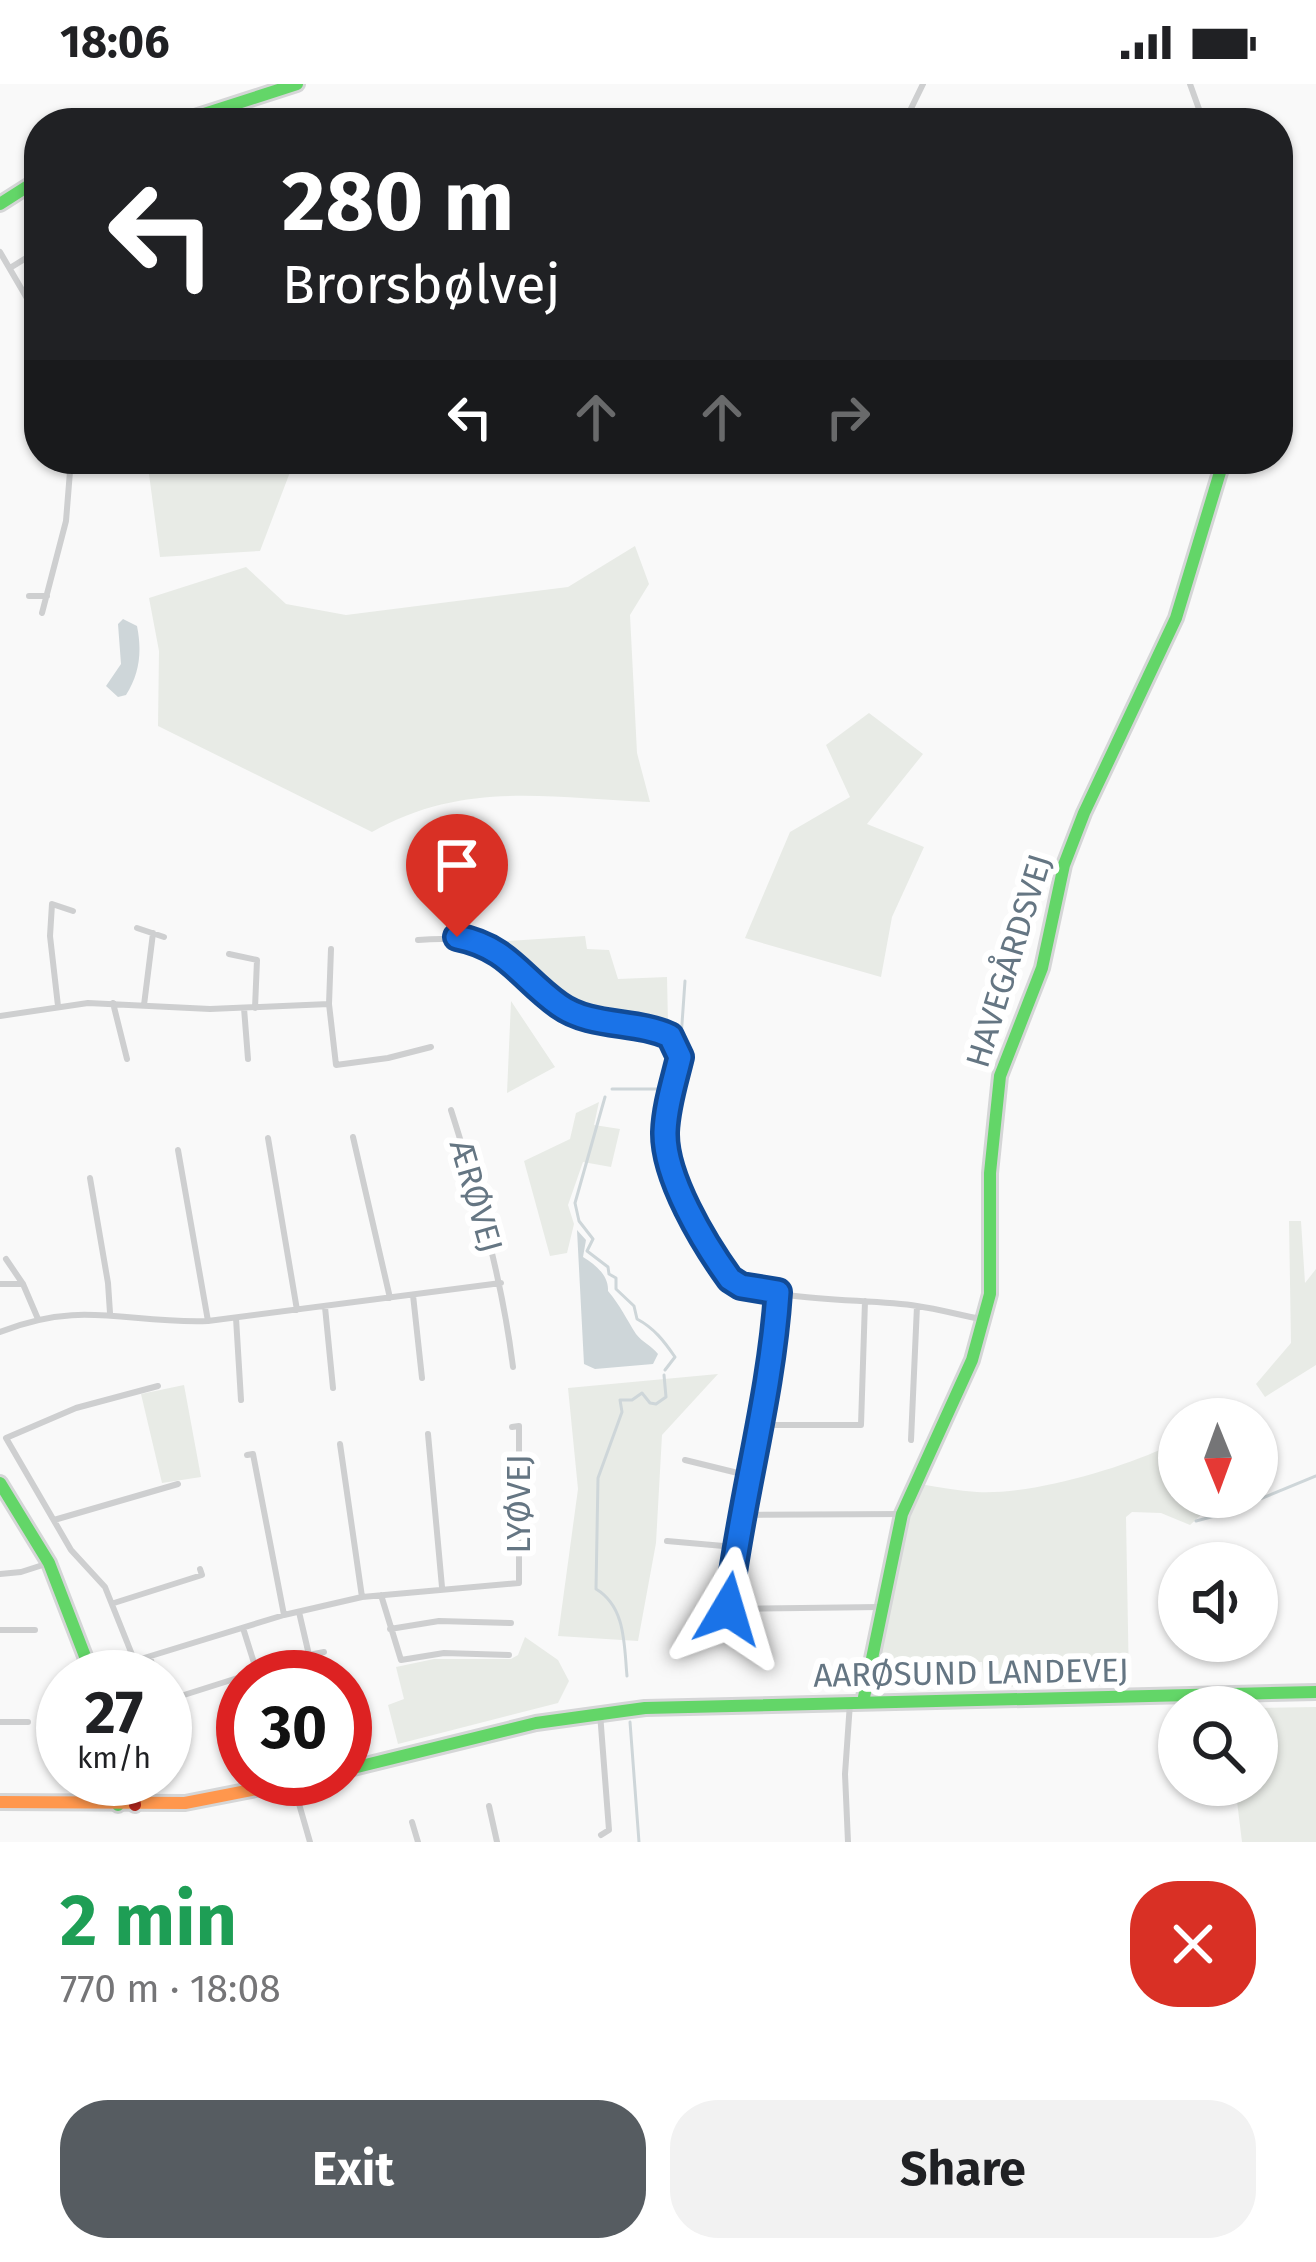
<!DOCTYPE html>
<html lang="en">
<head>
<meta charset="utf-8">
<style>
  body { margin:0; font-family:"Fira Sans",sans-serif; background:#f2f2f2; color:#202124; height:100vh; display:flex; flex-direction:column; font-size:45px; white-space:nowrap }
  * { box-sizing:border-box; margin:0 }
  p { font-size:39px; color:#757577 }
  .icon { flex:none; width:66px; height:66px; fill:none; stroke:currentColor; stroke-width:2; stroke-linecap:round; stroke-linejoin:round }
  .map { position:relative; height:1758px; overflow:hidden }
  .sheet { display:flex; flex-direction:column; background:#fff; flex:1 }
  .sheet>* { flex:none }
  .banner { position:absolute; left:24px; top:24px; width:1269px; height:366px; border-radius:48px; box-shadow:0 3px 9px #0004; background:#202124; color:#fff; overflow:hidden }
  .needle { width:78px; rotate:179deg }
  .tools { position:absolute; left:1158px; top:1314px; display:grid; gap:24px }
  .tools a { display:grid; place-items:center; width:120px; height:120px; border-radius:50%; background:#fff; box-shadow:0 3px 9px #0004; font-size:60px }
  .speed { position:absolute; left:36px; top:1566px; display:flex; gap:24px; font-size:60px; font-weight:700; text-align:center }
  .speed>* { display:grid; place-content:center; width:156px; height:156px; border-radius:50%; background:#fff; box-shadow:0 3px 9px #0004; line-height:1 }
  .speed small { font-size:30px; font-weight:400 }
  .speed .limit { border:18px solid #d22; background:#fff; color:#111 }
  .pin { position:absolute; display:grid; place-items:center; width:102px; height:102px; color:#fff; margin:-123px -51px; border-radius:50% 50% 50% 0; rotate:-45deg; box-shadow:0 0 12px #0007 }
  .pin .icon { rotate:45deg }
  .me { position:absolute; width:132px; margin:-66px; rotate:7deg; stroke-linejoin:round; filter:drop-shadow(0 0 9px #0008) }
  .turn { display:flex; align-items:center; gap:42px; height:252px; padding:0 60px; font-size:54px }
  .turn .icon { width:156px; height:156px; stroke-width:2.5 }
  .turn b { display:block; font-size:84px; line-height:102px }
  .lanes { display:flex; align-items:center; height:114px; padding:0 60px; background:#0003; justify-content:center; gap:60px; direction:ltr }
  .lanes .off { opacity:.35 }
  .round { display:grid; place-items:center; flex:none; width:126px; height:126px; border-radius:48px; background:#f2f2f2 }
  .headline { display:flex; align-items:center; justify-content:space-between; height:204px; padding:0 60px }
  h1 { font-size:72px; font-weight:700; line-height:90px; color:#1e9e55 }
  .primary-button { display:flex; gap:24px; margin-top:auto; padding:24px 60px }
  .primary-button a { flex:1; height:138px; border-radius:48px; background:#565c61; color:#fff; font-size:48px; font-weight:700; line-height:138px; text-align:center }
  .primary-button a+a { background:#f2f2f2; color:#202124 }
  .status { display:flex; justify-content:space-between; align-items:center; height:84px; padding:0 60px; background:#fff; direction:ltr }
  .status svg { height:33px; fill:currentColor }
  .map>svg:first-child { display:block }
  .green { fill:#e8ebe6 }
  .water { fill:#ced6d9 }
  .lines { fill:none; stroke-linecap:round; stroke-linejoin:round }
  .stream { stroke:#ced6d9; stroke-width:3 }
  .fast-casing { stroke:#d5d6d7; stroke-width:18 }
  .slow-casing { stroke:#d5d6d7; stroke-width:18 }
  .jam-casing { stroke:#d5d6d7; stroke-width:18 }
  .street { stroke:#cecfd0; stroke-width:6 }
  .fast { stroke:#63d668; stroke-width:12 }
  .slow { stroke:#ff974d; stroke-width:12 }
  .jam { stroke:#b3261e; stroke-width:12 }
  .route-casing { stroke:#114b97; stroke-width:30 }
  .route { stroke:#1a73e8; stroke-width:21 }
  .labels { text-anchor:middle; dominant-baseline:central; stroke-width:12; stroke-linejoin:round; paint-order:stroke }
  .street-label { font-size:33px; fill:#657683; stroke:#fff }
</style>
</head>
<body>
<div class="status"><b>18:06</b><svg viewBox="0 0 49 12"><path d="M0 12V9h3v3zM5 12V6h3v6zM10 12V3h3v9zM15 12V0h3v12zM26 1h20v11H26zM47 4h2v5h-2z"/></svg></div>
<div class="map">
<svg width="1316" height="1758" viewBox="0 0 1316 1758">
  <rect width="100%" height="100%" fill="#f9f9f9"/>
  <!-- green -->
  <path class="green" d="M147,375H295L260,467L160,473Z
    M635,462L649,500L630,531L637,669L650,718C549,714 464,696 372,748L158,642L159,567L149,514L246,483L286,520L346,531L568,503Z
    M869,629L923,670L867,740L924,763L892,833L881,893L745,854L790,748L850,713L826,661Z
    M585,852L587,865L609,866L618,895L667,893L668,939L581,929L493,858Z
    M511,917L555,983L507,1009Z
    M599,1018L594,1041L620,1045L611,1083L583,1078L568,1121L574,1140L567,1169L550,1172L524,1077L570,1055L576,1029Z
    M1289,1137H1301L1305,1199L1316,1185V1281L1265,1313L1256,1300L1291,1259Z
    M718,1290L662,1351L656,1459L638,1557L558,1552L578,1405L568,1304Z
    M184,1301L201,1393L162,1399L141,1310Z
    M1162,1365L1175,1382L1171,1412L1202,1430L1190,1441L1161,1429L1132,1428L1126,1433L1129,1601L984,1603L982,1578H873L907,1433L920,1400C939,1403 958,1407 977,1408C1030,1411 1115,1386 1162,1365Z
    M525,1553L558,1576L569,1597L558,1619L398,1660L388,1621L404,1615L396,1583L434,1575H511L518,1571Z
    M1316,1623V1758H1242L1235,1701H1257V1624Z"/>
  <!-- water -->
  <path class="water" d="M123,535L137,542C142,567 140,589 126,611L118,613L106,602L121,580L118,540Z
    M577,1146L586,1156L583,1173C596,1181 609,1192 608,1207C620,1221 627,1236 636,1250C642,1258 652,1262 658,1270L653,1280L595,1285L584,1280Z"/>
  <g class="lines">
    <!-- stream -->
    <path class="stream" d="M681,954L685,897
      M612,1005H666L674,970
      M605,1013L575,1119L579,1137L593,1155L587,1167L608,1183L609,1190L616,1194V1205L634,1222L637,1235C654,1244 664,1257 675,1273L665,1286
      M1196,1437L1226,1429L1316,1392
      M627,1592C624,1561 626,1523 596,1505L598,1394L622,1328L620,1316H632L642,1309L650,1319L656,1320L666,1313L664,1291
      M630,1638L639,1758"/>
    <!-- fast casing -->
    <g class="fast-casing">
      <path id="fast" d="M176,39L297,0
        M0,120L39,95
        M0,1399L49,1479L93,1593
        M863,1618L902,1430L972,1276L990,1210V1089L1000,992L1042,884L1064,781L1084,729L1176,534L1224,375
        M345,1686L536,1639L645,1624L1316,1608
        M118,1695V1721"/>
    </g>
    <!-- slow casing -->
    <g class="slow-casing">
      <path id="slow" d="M0,1718L185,1719L307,1695"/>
    </g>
    <!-- jam casing -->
    <g class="jam-casing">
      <path id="jam" d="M131,1695L135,1721"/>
    </g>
    <!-- street -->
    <path class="street" d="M1190,0L1204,39
      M904,39L923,0
      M0,168L39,235
      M10,184L39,166
      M29,512H47
      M42,529L66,437L71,375
      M137,844L164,853
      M418,856C482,851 496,864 541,905C553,915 564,926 579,932C608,943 642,939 670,952C692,977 664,1020 665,1051C666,1096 704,1159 730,1195C773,1219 866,1214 917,1222C938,1225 960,1231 981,1235
      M331,865L329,920L336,981L388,974L431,963
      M229,870L257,876L255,924
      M113,919L127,975
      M144,921L153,849
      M58,922L50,852L52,820L73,827
      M244,924L248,975
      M0,932L88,919L210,925L329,920
      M451,1026C478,1111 502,1194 513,1283
      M353,1053L390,1214
      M268,1054L297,1226
      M178,1066L208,1237
      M90,1094L108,1199L110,1229
      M6,1175L23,1200L38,1235
      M0,1200H23
      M777,1208C772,1316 740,1418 728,1525L880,1523
      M413,1211L422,1294
      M325,1223L333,1304
      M236,1234L241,1316
      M0,1248C82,1215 127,1240 208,1237L501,1199
      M762,1341H861L865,1217
      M428,1350L442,1503
      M911,1356L917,1222
      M340,1360L362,1513
      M247,1371L253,1370L284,1531
      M685,1376L746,1391
      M740,1431L902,1430
      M54,1436L178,1400
      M667,1457L735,1463
      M0,1490L21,1488L49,1479
      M381,1511L401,1576L444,1569L509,1571
      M114,1519L202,1491L200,1485
      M299,1528L309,1571L324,1568
      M390,1545L439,1537L511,1539
      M0,1546H35
      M150,1573L156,1593
      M135,1578L105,1503L71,1466L6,1354L76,1324L158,1302
      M92,1590L284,1531L362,1513L519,1499V1342L512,1343
      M165,1617L247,1591L255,1582L243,1544
      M600,1629L609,1746L601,1751
      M0,1638H28
      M293,1699L310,1758
      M489,1722L497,1758
      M412,1738L418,1758
      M848,1758L845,1690L850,1619"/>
    <!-- fast -->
    <use href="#fast" class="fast"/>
    <!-- slow -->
    <use href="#slow" class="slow"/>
    <!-- jam -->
    <use href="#jam" class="jam"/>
  </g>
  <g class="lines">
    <!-- route casing -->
    <g class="route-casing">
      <path id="route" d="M457,853C508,863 521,894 559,921C591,944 636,936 670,952L680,973C674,998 666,1022 665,1048C664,1093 704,1159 730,1195L741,1202L778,1208C771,1316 740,1418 728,1525"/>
    </g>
    <!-- route -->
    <use href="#route" class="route"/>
  </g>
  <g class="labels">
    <!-- street labels -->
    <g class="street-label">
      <text transform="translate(1009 877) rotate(-73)">HAVEGÅRDSVEJ</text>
      <text transform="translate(476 1112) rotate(74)">ÆRØVEJ</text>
      <text transform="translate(519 1420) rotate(-90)">LYØVEJ</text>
      <text transform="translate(971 1589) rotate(-1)">AARØSUND LANDEVEJ</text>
    </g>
  </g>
</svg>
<div class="tools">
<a><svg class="needle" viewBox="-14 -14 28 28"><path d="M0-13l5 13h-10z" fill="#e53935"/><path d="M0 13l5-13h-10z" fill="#757577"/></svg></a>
<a><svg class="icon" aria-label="sound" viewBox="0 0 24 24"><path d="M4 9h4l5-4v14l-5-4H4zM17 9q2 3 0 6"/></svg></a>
<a><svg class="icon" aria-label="search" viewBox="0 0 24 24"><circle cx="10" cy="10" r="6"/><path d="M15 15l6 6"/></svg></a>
</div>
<div class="speed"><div>27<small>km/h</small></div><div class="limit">30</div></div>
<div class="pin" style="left:457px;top:853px;background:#d93025"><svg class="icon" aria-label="arrive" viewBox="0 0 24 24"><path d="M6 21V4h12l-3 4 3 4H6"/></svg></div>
<svg class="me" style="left:728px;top:1525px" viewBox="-20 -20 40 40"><path d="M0-17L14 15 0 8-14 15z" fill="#1a73e8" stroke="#fff" stroke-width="4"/></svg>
<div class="banner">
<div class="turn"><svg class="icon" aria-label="left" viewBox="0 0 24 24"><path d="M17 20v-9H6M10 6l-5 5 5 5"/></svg><div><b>280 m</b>Brorsbølvej</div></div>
<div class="lanes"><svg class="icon" aria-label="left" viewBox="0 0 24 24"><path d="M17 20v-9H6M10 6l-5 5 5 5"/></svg><svg class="icon off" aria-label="ahead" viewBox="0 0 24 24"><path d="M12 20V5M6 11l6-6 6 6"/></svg><svg class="icon off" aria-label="ahead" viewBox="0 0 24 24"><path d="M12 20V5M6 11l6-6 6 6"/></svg><svg class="icon off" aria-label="right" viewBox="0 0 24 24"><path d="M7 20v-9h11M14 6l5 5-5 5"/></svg></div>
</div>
</div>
<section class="sheet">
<div class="headline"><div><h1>2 min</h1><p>770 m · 18:08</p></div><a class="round" style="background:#d93025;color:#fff"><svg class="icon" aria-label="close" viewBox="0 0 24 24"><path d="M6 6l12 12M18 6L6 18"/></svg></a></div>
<div class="primary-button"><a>Exit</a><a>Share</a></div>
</section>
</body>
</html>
